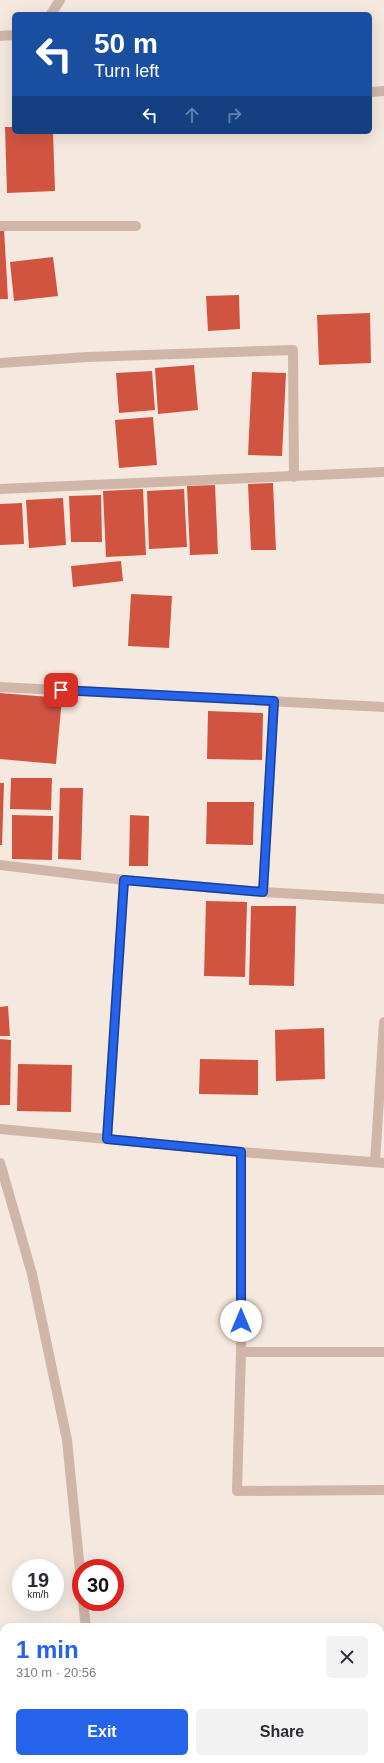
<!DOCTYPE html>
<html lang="en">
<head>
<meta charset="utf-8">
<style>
  body { margin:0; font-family:Arial,sans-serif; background:#f2f2f3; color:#2b2b33; height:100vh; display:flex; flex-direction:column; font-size:15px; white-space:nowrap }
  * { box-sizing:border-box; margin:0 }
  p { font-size:13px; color:#7c7c81 }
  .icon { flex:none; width:22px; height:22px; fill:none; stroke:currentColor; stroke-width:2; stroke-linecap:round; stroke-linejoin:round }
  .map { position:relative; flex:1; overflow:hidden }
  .drawer { position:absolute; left:0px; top:1623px; width:384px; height:140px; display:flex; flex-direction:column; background:#fff; border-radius:12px 12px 0 0; box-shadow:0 4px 16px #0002 }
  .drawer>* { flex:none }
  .banner { position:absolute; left:12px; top:12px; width:360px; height:122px; border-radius:6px; box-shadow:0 4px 16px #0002; background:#1a4fa0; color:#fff; overflow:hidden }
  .speed { position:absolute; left:12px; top:1559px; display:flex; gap:8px; font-size:20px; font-weight:700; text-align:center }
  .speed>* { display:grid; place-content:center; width:52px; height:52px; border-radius:50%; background:#fff; box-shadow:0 4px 16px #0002; line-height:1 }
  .speed small { font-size:10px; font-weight:400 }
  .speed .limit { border:6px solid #d22; background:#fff; color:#111 }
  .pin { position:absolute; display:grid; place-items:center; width:34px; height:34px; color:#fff; margin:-17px; border-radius:8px; box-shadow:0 2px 6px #0006 }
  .me { position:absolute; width:44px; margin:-22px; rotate:0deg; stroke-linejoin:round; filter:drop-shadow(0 0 3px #0008) }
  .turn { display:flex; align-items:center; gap:14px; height:84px; padding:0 16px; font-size:18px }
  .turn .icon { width:52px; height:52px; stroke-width:2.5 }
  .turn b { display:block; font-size:28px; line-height:34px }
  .lanes { display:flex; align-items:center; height:38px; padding:0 16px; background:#0003; justify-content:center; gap:20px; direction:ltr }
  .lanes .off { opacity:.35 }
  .round { display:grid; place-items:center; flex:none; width:42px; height:42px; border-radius:6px; background:#f2f2f3 }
  .headline { display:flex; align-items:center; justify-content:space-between; height:68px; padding:0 16px }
  h1 { font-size:24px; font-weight:700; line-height:30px; color:#2563eb }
  .button { display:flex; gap:8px; margin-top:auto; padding:8px 16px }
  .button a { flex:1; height:46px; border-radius:6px; background:#2563eb; color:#fff; font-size:16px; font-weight:700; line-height:46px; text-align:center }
  .button a+a { background:#f2f2f3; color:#2b2b33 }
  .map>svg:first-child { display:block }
  .building { fill:#d15441 }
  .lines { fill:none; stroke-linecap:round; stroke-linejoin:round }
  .street { stroke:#cfb6a9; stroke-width:10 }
  .route-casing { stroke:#184099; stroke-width:10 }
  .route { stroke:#2563eb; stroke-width:7 }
</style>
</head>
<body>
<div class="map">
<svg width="384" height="1763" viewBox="0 0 384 1763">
  <rect width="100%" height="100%" fill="#f5e8de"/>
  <!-- building -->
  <path class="building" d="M5,127H14V132H53L55,191L7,193Z
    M0,229H4L8,299H0Z
    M53,257L58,296L14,301L10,262Z
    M239,295L240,329L208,331L206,296Z
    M370,313L371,363L319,365L317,315Z
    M194,365L198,410L158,414L155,368Z
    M152,371L155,410L119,413L116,373Z
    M252,372L286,373L282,456L248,455Z
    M153,417L157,465L119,468L115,420Z
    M273,483L276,550H251L248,484Z
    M215,485L218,554L190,555L187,486Z
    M143,489L146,555L106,557L103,491Z
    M184,489L187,547L149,549L147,491Z
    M101,495L102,542H71L69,496Z
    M63,498L66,545L29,548L26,500Z
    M22,503L24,544L0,545V504Z
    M121,561L123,581L73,587L71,566Z
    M131,594L172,596L169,648L128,646Z
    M0,693L62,698L56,764L0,759Z
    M208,711L263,713L262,760L207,759Z
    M11,778H52L51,810L10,809Z
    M0,783H4L2,845H0Z
    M60,788H83L81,860L58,859Z
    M207,802H254L253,845L206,844Z
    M12,815L53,816L52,860L12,859Z
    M130,815L149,816L148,866H129Z
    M206,901L247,902L245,977L204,976Z
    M251,906H296L294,986L249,985Z
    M8,1006L10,1036H0V1007Z
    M324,1028L325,1079L276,1081L275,1030Z
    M0,1039L11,1040L10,1105H0Z
    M200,1059L258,1060V1095L199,1094Z
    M18,1064L72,1065L71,1112L17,1111Z"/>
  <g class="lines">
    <!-- street -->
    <path class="street" d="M51,14L60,0
      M0,36L14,35
      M370,92L384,91
      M0,226H136
      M0,363L87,357L293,350L294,477
      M0,489L384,472
      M0,687L384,707
      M0,865L124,880L263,892L384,899
      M124,880L107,1139L241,1152L384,1163
      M263,892L274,701
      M0,1129L107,1139
      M241,1152V1352L237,1491L384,1490
      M375,1162L384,1022
      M0,1163L32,1274L67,1440L81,1580
      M241,1352H384
      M83,1602L86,1627
      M0,1669L4,1671
      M380,1684H384
      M0,1750L4,1749
      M90,1763L91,1759"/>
  </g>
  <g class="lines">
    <!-- route casing -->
    <g class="route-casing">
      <path id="route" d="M61,690L274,701L263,892L124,880L107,1139L241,1152V1321"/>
    </g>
    <!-- route -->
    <use href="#route" class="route"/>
  </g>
</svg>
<div class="speed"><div>19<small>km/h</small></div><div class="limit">30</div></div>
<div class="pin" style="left:61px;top:690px;background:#d93025"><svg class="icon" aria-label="arrive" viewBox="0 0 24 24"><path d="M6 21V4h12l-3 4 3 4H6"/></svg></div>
<svg class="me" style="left:241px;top:1321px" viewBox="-20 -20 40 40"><circle r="19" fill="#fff"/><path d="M0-13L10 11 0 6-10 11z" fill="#2563eb"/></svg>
<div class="banner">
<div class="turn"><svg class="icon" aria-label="left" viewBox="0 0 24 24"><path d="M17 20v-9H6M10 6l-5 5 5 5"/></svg><div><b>50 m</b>Turn left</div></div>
<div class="lanes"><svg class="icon" aria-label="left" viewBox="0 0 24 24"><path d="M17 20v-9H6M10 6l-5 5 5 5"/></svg><svg class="icon off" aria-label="ahead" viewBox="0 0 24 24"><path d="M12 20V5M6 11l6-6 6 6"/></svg><svg class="icon off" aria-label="right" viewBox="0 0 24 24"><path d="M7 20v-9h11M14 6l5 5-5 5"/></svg></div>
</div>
<section class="drawer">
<div class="headline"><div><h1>1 min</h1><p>310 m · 20:56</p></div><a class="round"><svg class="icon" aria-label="close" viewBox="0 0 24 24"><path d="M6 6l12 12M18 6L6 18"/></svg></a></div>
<div class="button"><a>Exit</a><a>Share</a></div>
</section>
</div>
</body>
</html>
